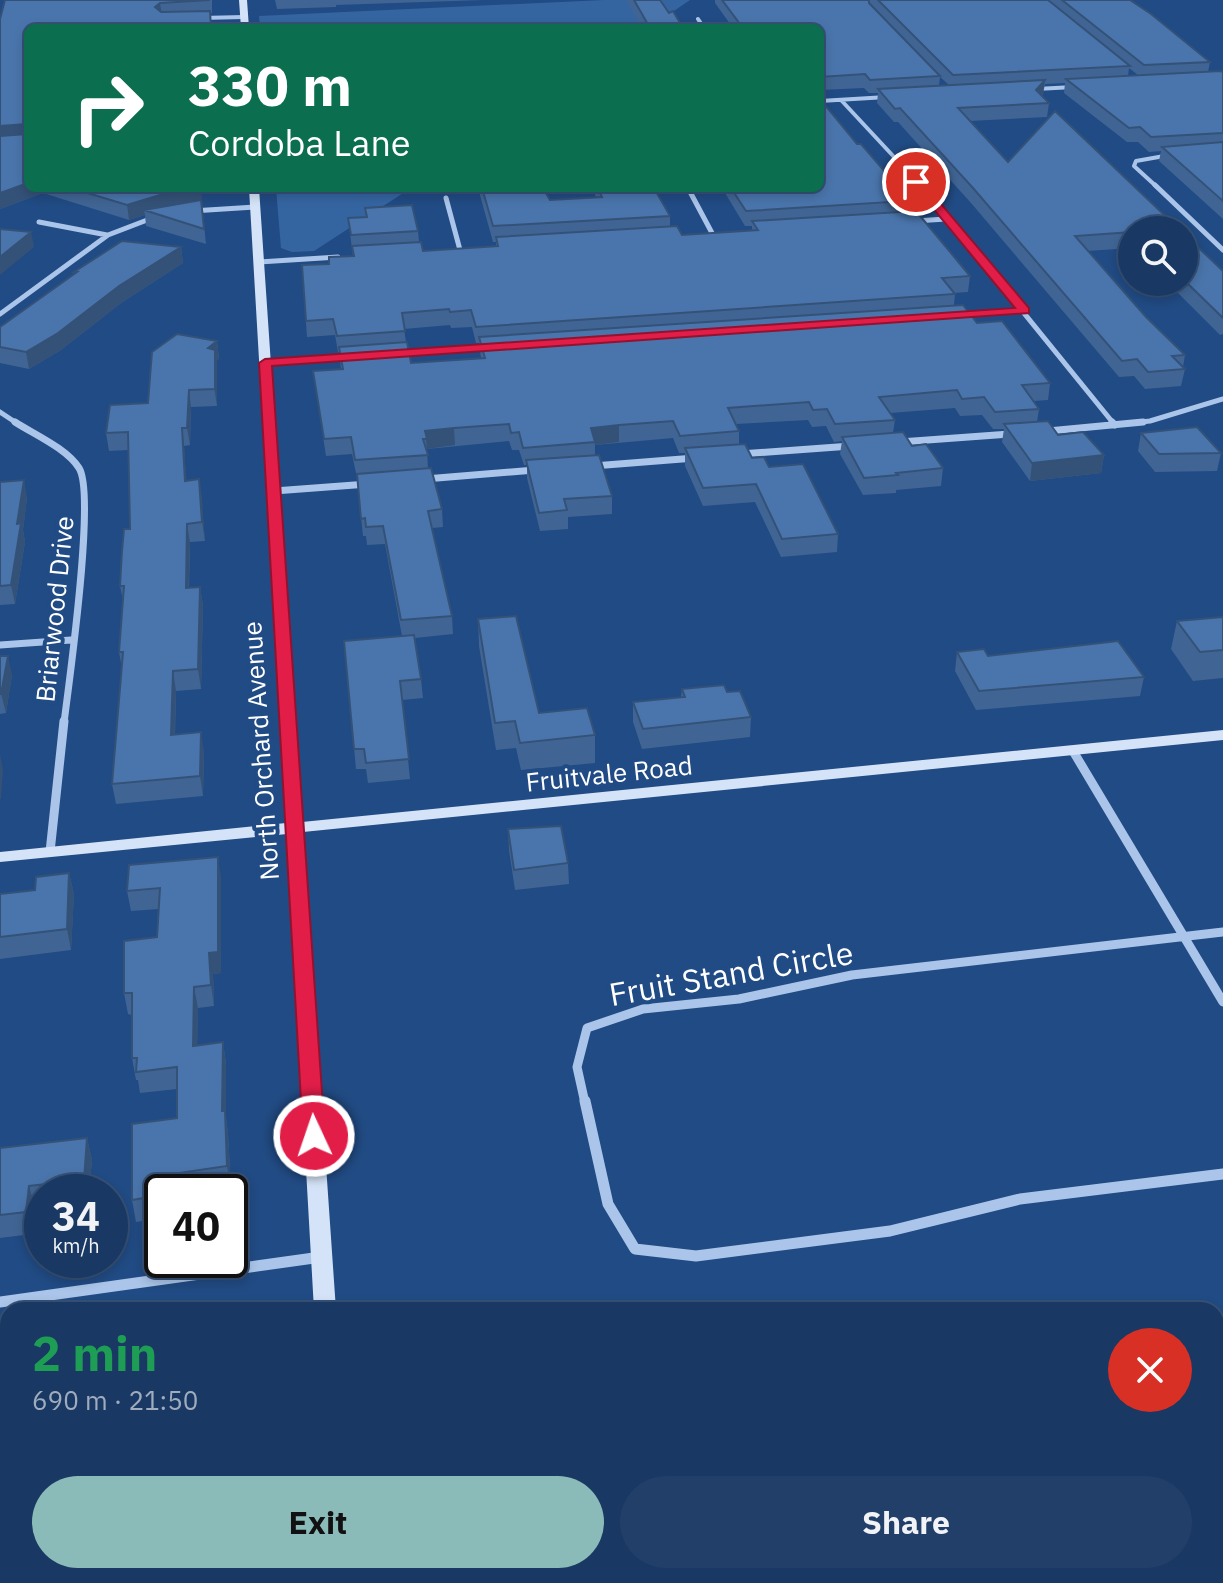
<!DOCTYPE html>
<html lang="en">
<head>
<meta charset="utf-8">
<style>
  body { margin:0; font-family:"IBM Plex Sans",sans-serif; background:#223f69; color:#f1f3f6; height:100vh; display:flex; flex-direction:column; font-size:30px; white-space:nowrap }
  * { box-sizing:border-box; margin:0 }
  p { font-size:26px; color:#9facbe }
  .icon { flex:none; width:44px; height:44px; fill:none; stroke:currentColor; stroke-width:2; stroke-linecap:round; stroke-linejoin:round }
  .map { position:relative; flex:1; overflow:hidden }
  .details { position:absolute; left:0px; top:1302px; width:1224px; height:282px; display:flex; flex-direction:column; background:#193863; border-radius:24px 24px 0 0; box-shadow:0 4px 12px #0003,0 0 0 2px #375278 }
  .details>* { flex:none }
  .top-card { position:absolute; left:24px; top:24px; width:800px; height:168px; border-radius:12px; box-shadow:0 4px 12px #0003,0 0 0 2px #375278; background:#0b6e4f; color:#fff; overflow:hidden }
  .tools { position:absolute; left:1118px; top:216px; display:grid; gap:16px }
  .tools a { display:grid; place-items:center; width:80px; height:80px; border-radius:50%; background:#193863; box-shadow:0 4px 12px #0003,0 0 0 2px #375278; font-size:40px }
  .speed { position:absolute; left:24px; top:1174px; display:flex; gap:16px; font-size:40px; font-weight:700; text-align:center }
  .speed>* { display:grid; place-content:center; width:104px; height:104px; border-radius:50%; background:#193863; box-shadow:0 4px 12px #0003,0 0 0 2px #375278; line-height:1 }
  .speed small { font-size:20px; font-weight:400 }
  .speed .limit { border:4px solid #111; border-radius:12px; background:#fff; color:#111 }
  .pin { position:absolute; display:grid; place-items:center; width:68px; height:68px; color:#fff; margin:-34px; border:4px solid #fff; border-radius:50%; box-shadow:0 2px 8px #0007 }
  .me { position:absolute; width:88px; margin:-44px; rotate:357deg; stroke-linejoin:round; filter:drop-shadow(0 0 6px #0008) }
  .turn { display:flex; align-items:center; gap:28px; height:168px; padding:0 32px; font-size:36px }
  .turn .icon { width:104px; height:104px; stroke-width:2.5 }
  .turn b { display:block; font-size:56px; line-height:68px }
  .round { display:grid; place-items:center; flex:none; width:84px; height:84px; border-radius:42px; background:#223f69 }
  .summary { display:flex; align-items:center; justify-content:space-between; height:136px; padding:0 32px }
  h1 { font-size:48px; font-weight:700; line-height:60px; color:#1e9e55 }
  .action { display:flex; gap:16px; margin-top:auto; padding:16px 32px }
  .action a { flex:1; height:92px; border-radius:48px; background:#8bbbb9; color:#111; font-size:32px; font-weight:700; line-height:92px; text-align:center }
  .action a+a { background:#223f69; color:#f1f3f6 }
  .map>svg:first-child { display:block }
  .green { fill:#3565a1 }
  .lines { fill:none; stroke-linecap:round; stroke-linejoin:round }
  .street-far4 { stroke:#aac5e9; stroke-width:4 }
  .street-far3 { stroke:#aac5e9; stroke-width:5 }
  .street-far2 { stroke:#aac5e9; stroke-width:7 }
  .street-far1 { stroke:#aac5e9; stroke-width:9 }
  .street { stroke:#aac5e9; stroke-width:11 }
  .secondary { fill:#d4e3f7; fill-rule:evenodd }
  .wall { fill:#406594; fill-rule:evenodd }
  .shaded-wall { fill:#345278 }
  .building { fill:#4a75ac; stroke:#345278; stroke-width:2 }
  .route { fill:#e11d48; stroke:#92132f; stroke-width:2 }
  .labels { text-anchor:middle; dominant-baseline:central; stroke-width:8; stroke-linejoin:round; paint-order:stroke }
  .street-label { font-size:26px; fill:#fff; stroke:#214b84 }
  .near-street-label { font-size:32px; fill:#fff; stroke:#214b84 }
</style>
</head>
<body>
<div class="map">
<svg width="1223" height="1583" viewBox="0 0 1223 1583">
  <rect width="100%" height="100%" fill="#214b84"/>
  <!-- green -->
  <path class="green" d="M604,0H690L649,28H260L259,16Z
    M276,188H411L314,251L292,252L281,248Z"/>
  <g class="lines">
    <!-- street-far4 -->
    <path class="street-far4" d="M201,18L244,17
      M698,19L704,28
      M1036,89L1074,87
      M841,100L922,187
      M820,101L887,97
      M1157,187L1134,166L1136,161L1170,155"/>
    <!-- street-far3 -->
    <path class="street-far3" d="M920,185L1114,424
      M1155,185L1223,250
      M688,188L712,233
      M446,198L460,250
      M192,211L255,207
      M915,221L946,219
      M39,222L107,235
      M259,262L338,257
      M0,314L108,235L155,217
      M961,315L1024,311
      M399,354L489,347
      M265,363L349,357
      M0,412L18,424
      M1123,424L1150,421L1223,399"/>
    <!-- street-far2 -->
    <path class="street-far2" d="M15,422C35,435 66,448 79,468C96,494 69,682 64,723
      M1112,422L1115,425
      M1048,431L1143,422
      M900,442L1010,434
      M740,454L851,446
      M593,466L695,458
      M425,479L535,470
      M274,491L368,484
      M0,645L71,640"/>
    <!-- street-far1 -->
    <path class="street-far1" d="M1073,751L1223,1002
      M50,852L64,721
      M585,1103L577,1067L587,1028L643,1009L739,999L852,975L1223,932"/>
    <!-- street -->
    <path class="street" d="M585,1101L608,1204L635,1249L696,1256L890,1231L1020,1199L1223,1174
      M0,1302L321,1257
      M1216,1567H1223
      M1135,1576L1138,1583
      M1066,1583L1115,1576"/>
    <!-- secondary -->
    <path class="secondary" d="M239,0H247L249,28H241Z
      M249,188H259L302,822L1223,730V740L303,832L336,1310H314L287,834L0,862V852L286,823Z
      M329,1576H353V1583H329Z"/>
  </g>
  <!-- wall -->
  <path class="wall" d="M5,0H212V13H210L212,28H28V188H213L214,193L201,194L206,244L146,226L145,215L129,220L43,193L0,209Z
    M275,0H483L336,5V7L277,9Z
    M626,0H660L669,13L683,28H642Z
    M715,0H1130L1210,62L1208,72H1223V219L1159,161L1161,151L1149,152L1138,142H1127L1064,93L1065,83L1045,84L1043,94L1042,96L1049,103L1047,117L970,121L1008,162L1132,230V248L1087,251L1146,317L1185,355L1183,367L1185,369L1181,386L1145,389L1134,376L1119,377L971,203L898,122H894L877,103L878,93H869L864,88L820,90V28H733L715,3ZM1129,68L1138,75L1128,76ZM940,77L949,85L939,86Z
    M857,144L899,188V191L907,201L906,212L970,276L968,292L954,293L955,294L954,305L977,323L1050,383L1048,400L1034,401L1039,409L1037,422L1058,435L1104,455L1101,473L1030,481L1002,442L1004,429H993L982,415L960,416L955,408L890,413L895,420L893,433L943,468L941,486L896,490V493L863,495L840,454L842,441L834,442L826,426L812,427L808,420L736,424L739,431V444L752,458L769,467L838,534L837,552L781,557L755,502L703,506L685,466V453H679L673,438L595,445V455L612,496V514L568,517V529L540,531L527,478V465H524L519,450H512L509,441L427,449L428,469L442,509L443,527L432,528L452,616L453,634L415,638L421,679L423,698L402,700L410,779L368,783L366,769H356L344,641L402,636L385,544L367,545L366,536H363L357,478L352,454L326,456L313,371L341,369L339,352H338L335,335L307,337L302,265L329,264L353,256L348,218L366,217L365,208L418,231L419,242L423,251L496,246V242H493L478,188H543L550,200L596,197L592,188H654L670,216V226L682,235L752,230V226H745L722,188H820ZM450,325L451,328L472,327L476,343H479L481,358L411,363L406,342L404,329Z
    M1184,234L1223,271V334L1220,335L1167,282H1184Z
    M181,247L183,263L121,303L61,350L29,369L0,363V327L74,274V272Z
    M217,341L219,358L217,360V406L191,407L190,445L184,446L186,481L199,479L205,541L190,542L189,588L200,587L203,606L201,689L176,691L175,735L204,752L203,796L116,804L112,784L122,668L119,652L123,600L120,586L130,529L128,450L109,451L106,433L148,403Z
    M1141,433L1221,453L1217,471L1155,472L1138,451Z
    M0,482L27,498L23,530L25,542L15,604L0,605Z
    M1223,617V678L1193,681L1171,649L1177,621Z
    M478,619L539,713L595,735V763L521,770L516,748L496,750L479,646Z
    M957,652L988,656L1144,677L1140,696L976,710L955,671Z
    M0,656L12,675L6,713L0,714Z
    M682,689L727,692L751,717L750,737L642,749L633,722V702L681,697Z
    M508,829L568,863L569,884L515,890L509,850Z
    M69,873L74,894L71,950L0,959V894L35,890Z
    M221,877V973L213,974L214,1006L198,1008L197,1045L223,1042L226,1064V1118L228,1133L231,1188L200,1192H162V1218L136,1222L132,1200L177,1118V1089L140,1093L138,1080H136L132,1058V1015L128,1014L124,993L157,937L159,909L131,911L127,891Z
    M87,1138L92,1160L89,1192H42V1207H35L32,1234L0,1238V1148Z
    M8,1336V1466L0,1467V1337Z
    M101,1576H241V1583H100Z"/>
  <!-- shaded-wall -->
  <path class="shaded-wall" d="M160,3L162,15L155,7Z
    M1045,80L1043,94L1034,104L1036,90Z
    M26,124L28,138L0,140V126Z
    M28,183V188H42L43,193L0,209V193Z
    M201,188L206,244L202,204L144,210L145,215L129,220L127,205L160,195Z
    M31,232L34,247L0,275V257Z
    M181,247L183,263L121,303L61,350L29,369L26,352L119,286Z
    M217,341L219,358L217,360V406L208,348Z
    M189,390L191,407L190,445L187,428Z
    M619,425V442L595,445L591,428Z
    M182,428L184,446L188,499L185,481Z
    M454,428L455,445L427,449L425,431Z
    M1104,455L1101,473L1030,481L1032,463Z
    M199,479L202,497L205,541L202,522Z
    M24,480L27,498L23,530L25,542L15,604L11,585L17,524Z
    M187,524L190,542L188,607L186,588Z
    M200,587L203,606L201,689L198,669Z
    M8,656L12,675L6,713L1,694Z
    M173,671L176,691L174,755L171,735Z
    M201,732L204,752L203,796L200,776Z
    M0,754L3,770L1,799H0Z
    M218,857L221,877V973L213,974L214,1006L211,985L209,953Z
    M69,873L74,894L71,950L67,929Z
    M194,987L198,1008L197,1067L193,1046Z
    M223,1042L226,1064V1119L228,1133L231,1188L227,1166L222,1111Z
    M87,1138L92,1160L89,1192H87L84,1180Z
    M29,1186L35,1207L32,1234L26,1212Z
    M236,1576H241V1583H238Z"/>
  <!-- building -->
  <path class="building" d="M5,0H210L160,3L155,7L161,12L210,11L211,28H28V126L26,124L0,126V19Z
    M634,0H660L669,13L673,11L683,28H650Z
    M722,0H869V3L940,76L870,80L865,74L820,77V28H743Z
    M878,0H1048L1130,66L953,75Z
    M1062,0H1130L1151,14L1210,62L1144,65Z
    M1221,71L1223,72V133L1151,137L1140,127L1129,128L1066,79Z
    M1045,80L1036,90L1049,103L958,108L1008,162L1055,111L1180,230H1132V232L1075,236L1146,317L1185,355L1172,356L1185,369L1148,372L1137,359L1122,361L973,188L900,108L895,109L878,89Z
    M820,100H821L857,144H861L899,188H896L907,201L746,211L731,188H820Z
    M28,132V183L0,193V136L27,134Z
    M1223,142V201L1162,147Z
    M71,188H200V189L160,195L127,205Z
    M482,188H543L550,200L602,197L598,188H654L670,216L493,226Z
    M201,200L204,229L144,210Z
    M412,205L418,231L351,235L348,218L367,217L365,208Z
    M916,211L970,276L942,278L955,294L476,327L471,310L450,312L449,309L402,313L405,331L337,336L333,319L306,321L302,265L329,264V257L354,256L352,246L421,242L423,251L498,246L496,237L677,226L682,235L758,230L752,221Z
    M0,229L31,232L0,257Z
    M1184,234L1223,271V318L1184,280Z
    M122,241L181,247L119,286L58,333L26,352L0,347V327L77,272H74Z
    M963,305L977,323L1002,321L1050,383L1022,385L1039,409L995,412L984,397L962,399L957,390L879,397L895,420L835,424L827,409L813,410L809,402L728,408L739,431L680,436L673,421L619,425L591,428L595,442L523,448L519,432L511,433L509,424L454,428L425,431L427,439H423L428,455L355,460L351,437L324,439L313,371L343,369L339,347L407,342L411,363L485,358L479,337Z
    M177,334L217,341L208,348L215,350V389L189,390L187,428H182L185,481L199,479L202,522L187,524L186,588L200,587L198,669L173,671L171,735L201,732L200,776L112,784L123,652H119L124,586H120L122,551L124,529H130L128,432L106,433L110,405L148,403L152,352Z
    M1048,421L1058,435L1083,432L1104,455L1032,463L1004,424Z
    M1197,427L1221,453L1159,454L1141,433Z
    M903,432L912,446L926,444L943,468L896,473L898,475L864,478L842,437Z
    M745,444L752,458L764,457L769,467L803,464L838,534L782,539L756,484L703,488L685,448Z
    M599,455L612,496L564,499L567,510L539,513L526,460Z
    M431,468L442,509L428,511L452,616L401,620L383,526L366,527L365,518L361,519L357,474Z
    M24,480L17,524L21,523L11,585L0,586V482Z
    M516,616L539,713L587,708L595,735L520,743L515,721L495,723L478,619Z
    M1223,617V650L1200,652L1177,621Z
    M414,635L421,679L400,681L409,759L366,763L364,749H354L344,641Z
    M1118,641L1144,677L979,691L957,652L984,649L988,656Z
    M0,656H8L1,694H0Z
    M724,685L727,692L740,691L751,717L643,729L633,702L685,697L682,689Z
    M561,826L568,863L514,870L508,829Z
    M218,857V952L209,953L211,985L194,987L193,1046L223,1042L222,1111H225L227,1166L172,1174L173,1192H162V1195L132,1200V1124L177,1118V1067L136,1072L137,1058H132V993H124V941L157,937L160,888L127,891L129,865Z
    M69,873L67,929L0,937V894L35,890L36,877Z
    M87,1138L84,1180L29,1186L26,1212L0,1215V1148Z
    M227,1305V1310H194Z
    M8,1336V1433L0,1434V1337Z
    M8,1514V1576H31V1578L47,1576L46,1583H0V1515Z
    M101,1576H196L174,1579V1583H100Z"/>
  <!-- route -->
  <path class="route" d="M913,179H920L1029,308V313L272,366L325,1136L322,1142L314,1144L306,1142L303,1136L259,363L265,359L1015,308L913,184Z"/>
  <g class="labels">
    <!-- street labels -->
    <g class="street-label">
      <text transform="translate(54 609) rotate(-84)">Briarwood Drive</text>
      <text transform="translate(260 751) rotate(-94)">North Orchard Avenue</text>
      <text transform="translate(609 773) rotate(-6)">Fruitvale Road</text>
    </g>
    <!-- near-street labels -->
    <g class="near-street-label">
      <text transform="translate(731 973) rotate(-10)">Fruit Stand Circle</text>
    </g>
  </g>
</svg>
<div class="tools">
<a><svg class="icon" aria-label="search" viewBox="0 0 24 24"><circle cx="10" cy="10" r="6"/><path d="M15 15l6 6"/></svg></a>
</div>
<div class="speed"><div>34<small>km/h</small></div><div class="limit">40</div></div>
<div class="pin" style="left:916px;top:182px;background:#d93025"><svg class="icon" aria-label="arrive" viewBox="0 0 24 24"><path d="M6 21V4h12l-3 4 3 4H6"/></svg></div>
<svg class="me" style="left:314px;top:1136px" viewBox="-20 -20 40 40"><circle r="17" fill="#e11d48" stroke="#fff" stroke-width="3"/><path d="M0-11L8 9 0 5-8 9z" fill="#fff"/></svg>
<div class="top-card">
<div class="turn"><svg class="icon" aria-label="right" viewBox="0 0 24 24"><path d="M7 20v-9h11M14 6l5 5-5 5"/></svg><div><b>330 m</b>Cordoba Lane</div></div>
</div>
<section class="details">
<div class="summary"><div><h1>2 min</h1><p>690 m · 21:50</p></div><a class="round" style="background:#d93025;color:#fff"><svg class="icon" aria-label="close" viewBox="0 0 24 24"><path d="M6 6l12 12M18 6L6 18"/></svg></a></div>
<div class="action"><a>Exit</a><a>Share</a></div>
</section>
</div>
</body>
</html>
